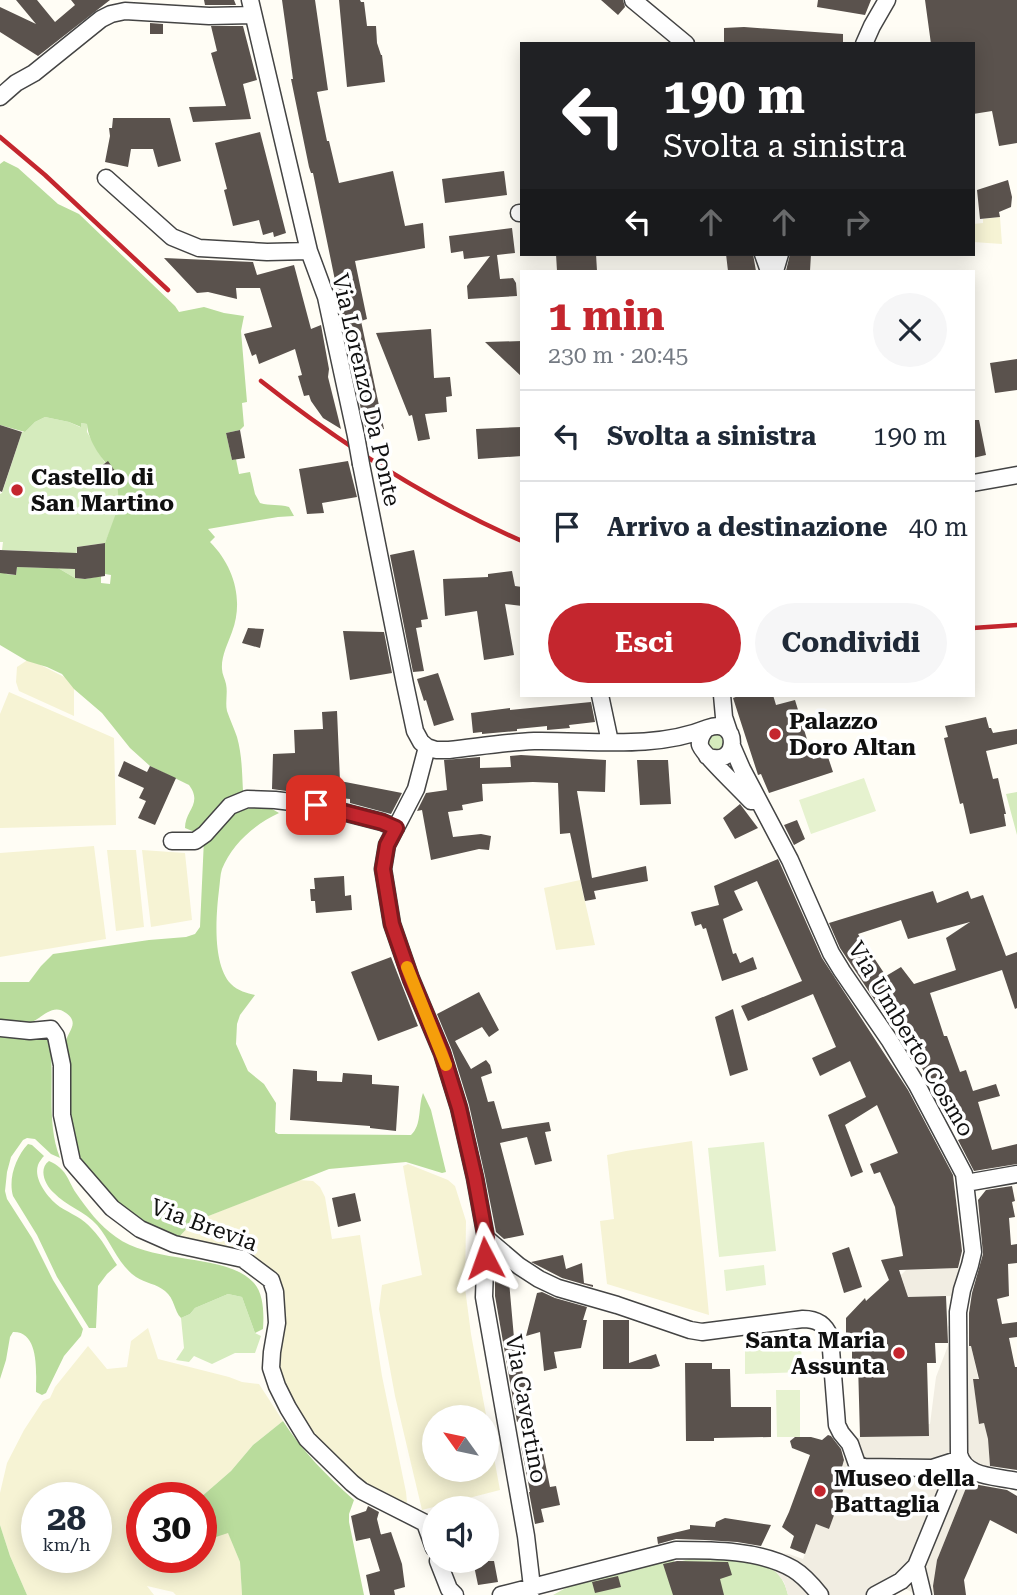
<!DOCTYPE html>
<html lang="it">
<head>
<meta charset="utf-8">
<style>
  body { margin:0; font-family:"Roboto Serif",serif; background:#f6f6f7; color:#1f2937; height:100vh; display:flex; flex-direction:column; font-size:26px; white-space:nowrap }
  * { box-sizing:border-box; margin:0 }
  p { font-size:23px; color:#747a83 }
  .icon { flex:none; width:38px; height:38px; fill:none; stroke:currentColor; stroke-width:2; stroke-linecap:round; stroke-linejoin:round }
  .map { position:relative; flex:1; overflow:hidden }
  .sheet { position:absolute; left:520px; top:270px; width:455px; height:427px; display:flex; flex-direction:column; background:#fff; border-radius:0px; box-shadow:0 4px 18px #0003 }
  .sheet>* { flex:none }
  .guide { position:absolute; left:520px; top:42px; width:455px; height:214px; border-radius:0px; box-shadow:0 4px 18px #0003; background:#202124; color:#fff; overflow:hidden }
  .needle { width:46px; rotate:303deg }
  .buttons { position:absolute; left:422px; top:1405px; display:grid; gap:14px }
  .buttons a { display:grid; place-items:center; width:77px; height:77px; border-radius:50%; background:#fff; box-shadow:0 4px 18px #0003; font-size:35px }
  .speed { position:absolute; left:21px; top:1482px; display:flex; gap:14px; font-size:35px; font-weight:700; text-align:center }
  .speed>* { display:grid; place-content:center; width:91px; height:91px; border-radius:50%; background:#fff; box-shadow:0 4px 18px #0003; line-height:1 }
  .speed small { font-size:18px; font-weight:400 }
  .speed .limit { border:10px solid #d22; background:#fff; color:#111 }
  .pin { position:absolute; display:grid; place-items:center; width:60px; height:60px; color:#fff; margin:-30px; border-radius:14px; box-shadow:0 4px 10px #0006 }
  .me { position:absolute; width:77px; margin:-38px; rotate:356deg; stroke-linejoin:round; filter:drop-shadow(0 0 5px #0008) }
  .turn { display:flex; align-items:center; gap:24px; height:147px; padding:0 28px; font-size:32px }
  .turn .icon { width:91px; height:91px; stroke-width:2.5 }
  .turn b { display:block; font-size:49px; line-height:60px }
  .lanes { display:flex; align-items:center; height:66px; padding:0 28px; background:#0003; justify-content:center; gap:35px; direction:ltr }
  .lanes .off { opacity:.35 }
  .round { display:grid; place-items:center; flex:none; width:74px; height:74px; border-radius:37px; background:#f6f6f7 }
  .head { display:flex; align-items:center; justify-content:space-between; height:119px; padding:0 28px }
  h1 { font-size:42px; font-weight:700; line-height:52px; color:#c4262e }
  .primary-button { display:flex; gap:14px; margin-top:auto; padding:14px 28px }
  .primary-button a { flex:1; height:80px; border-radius:42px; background:#c4262e; color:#fff; font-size:28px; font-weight:700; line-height:80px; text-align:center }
  .primary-button a+a { background:#f6f6f7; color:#1f2937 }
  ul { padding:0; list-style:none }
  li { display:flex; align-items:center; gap:21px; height:91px; padding:0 28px; border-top:2px solid #e0e1e3 }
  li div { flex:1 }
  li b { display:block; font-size:26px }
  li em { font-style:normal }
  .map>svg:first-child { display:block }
  .farmland { fill:#f6f3d4; fill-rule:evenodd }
  .green { fill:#d5ebbd }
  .forest { fill:#b9dc9c }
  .pitch { fill:#e6f2cf }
  .plaza { fill:#f1ede2 }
  .building { fill:#5a524d; fill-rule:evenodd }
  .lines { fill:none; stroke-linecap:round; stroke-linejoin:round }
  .minor-casing { stroke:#444; stroke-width:19 }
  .minor { stroke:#fff; stroke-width:16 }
  .rail { stroke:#c4262e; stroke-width:4.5 }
  .minor-bridge-casing { stroke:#444; stroke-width:19; stroke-linecap:butt }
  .minor-bridge { stroke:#fff; stroke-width:16 }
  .route-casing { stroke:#7f191e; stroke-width:18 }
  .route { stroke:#c4262e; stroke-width:12 }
  .slow { stroke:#f59e0b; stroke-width:12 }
  .poi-dot { fill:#c4262e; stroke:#fff; stroke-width:2.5 }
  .labels { text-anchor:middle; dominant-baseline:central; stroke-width:7; stroke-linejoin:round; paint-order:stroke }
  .street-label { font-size:23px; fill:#111; stroke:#fff }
  .poi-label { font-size:23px; font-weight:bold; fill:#111; stroke:#fff; text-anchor:start }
</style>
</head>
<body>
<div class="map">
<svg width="1017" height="1595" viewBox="0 0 1017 1595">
  <rect width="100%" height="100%" fill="#fffdf5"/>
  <!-- farmland -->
  <path class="farmland" d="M1000,217L1002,244L973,242V224L983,223V219Z
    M29,659L74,682V716L19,691L16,682L17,667Z
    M9,692L114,738L116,825L0,828V714Z
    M94,846L106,939L0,957V853Z
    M107,850H136L144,927L116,931Z
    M142,850L185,853L192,920L151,927Z
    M580,880L595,945L556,950L544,888Z
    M692,1141L703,1251L709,1315L607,1284L600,1221L614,1219L607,1155L626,1151Z
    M408,1164L448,1180L455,1186L466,1221L465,1288L471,1334L500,1490L422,1510L395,1396L379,1309L382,1285L422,1275L403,1166ZM434,1418H486V1470H434Z
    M299,1180L313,1181L320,1187L325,1197L332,1239L360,1235L382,1376L406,1492L407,1502L405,1507L373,1494L313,1439L278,1379L270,1273L177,1239L193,1222Z
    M148,1328L158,1359L229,1377L242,1382L259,1384L283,1421L253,1445L231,1471L200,1498H142V1558H201V1542L228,1532L240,1562L242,1595H176L173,1592L147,1586L154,1595H27L10,1556L0,1525V1493L7,1463L24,1430L43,1401L50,1398L55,1387L88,1346L107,1369L127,1367L131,1341ZM37,1498H96V1558H37Z"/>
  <!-- green -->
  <path class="green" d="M45,417L69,422L80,427L81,423L87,424V432L105,463L97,469L105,482L114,476C126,498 114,521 105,543L77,547L75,578L58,568L59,552L2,550L3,542H0V494L2,493L22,432H25L35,422Z
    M708 742a8 8 0 1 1 16 0a8 8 0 1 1-16 0Z
    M1017,792V835L1006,794Z
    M228,1294L242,1297L255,1333L261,1336L255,1353H235L212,1364L194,1356L189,1362L176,1360L184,1348L181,1318L190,1314L195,1308Z
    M700,1556C719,1560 761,1559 775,1571C782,1577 786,1586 788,1595H553L584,1578L631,1567L635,1570L644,1568L648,1562L672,1558L675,1563Z"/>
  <!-- forest -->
  <path class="forest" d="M4,161L18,168L58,204L79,214L175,306L179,312L204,307L224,313L244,316L241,331L247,402L242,403L244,426L240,430L226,433L232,460L236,459L239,474L250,472L255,494L260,503C270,506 279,504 289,507L294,516L278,517L208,529L215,537L210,542C234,566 244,600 232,632C228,643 221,657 222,669C222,674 225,679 226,684C228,693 225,702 227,711C230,720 234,728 237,737C242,755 242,772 243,791L241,795L197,833L185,828C185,810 203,804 189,785L150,766L130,748L102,713L74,689L62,674L47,667L27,661L0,645V566L6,574L16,575L17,567L58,568L75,578L85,579L101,576V583L110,584L111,575L105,574V543L119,505L117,480L114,476L116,474C103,461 88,442 87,424L81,423V427L69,422L45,417L35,422L25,432L0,425V164Z
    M267,806L279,813C255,824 232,844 222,869C220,875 220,883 219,890C216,915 212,964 231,984C238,991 247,993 255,995L240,1015L237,1024L236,1044L248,1071L264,1084L276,1103L275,1132L278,1134L411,1135C422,1125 418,1107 423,1093L431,1110L446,1172L442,1173L406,1162L329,1169L193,1222L177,1239C164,1233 139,1224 129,1215C116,1205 87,1173 80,1158C66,1129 65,1088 66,1057C66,1052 65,1046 66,1041C68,1031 80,1023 66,1013C53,1003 43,1017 32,1022C22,1026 10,1023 0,1021V982H29L41,966L53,954L149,940L186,937L195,934L200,927L204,839L234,812L241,810Z
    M0,1035L20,1037L49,1038C56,1078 45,1119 60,1158L51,1154L35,1139L27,1138L23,1140L11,1157L7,1172L5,1191L7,1199L32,1238L53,1280L83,1329L81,1336L64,1356L46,1393L42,1395L36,1392C36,1374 40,1331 13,1332L10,1337L6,1360L0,1379Z
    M28,1144L32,1145L44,1156C42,1158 39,1162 38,1165C33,1180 49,1199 60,1207C71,1214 83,1218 92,1229C102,1239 109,1253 117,1265L107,1274L98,1286L96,1328H89L57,1277L37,1235L13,1196C8,1178 16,1157 28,1144Z
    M49,1161C67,1169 67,1179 76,1193C87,1209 100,1226 116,1237C154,1265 226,1253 253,1282C264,1293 264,1314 263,1329L255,1333L242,1297L228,1294L195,1308L190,1314L181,1318C174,1311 175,1299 165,1291C157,1284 145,1283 136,1277C118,1265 111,1241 97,1225C85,1211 66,1206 54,1193C45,1185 38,1169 49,1161Z
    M283,1421C302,1451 328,1477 354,1500L349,1514V1522L364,1595H242L240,1562L228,1533L201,1542L200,1498L231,1471L253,1445Z
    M0,1525L10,1556L27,1595H0Z"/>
  <!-- pitch -->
  <path class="pitch" d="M864,778L876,811L811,834L799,800Z
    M764,1142L776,1251L719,1257L708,1148Z
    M764,1265L766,1285L726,1291L724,1270Z
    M801,1341L802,1372L745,1374V1343Z
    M776,1390H800V1437H777Z"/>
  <!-- plaza -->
  <path class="plaza" d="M964,1268L955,1296L908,1297L901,1275L906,1270Z
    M948,1326L967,1328L968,1334L963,1335L965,1347L971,1346L976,1368L978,1379L973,1380L980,1424L984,1423L988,1439L990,1466L974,1473L968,1483L937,1560L934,1592L917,1595L906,1589L895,1595H788L784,1582L776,1572L766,1566L744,1562L759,1551L789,1554L803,1559L816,1524L829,1529L830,1526L848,1477L840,1473L850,1444L860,1437L928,1436V1427L926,1424H930L936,1377L949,1343Z"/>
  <!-- building -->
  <path class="building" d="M16,0H37L55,22L75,5L71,0H110L38,56L0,32V7L36,24Z
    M204,0H234L236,5H205Z
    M282,0H315L328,90L317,92L327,141H329L339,183L393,171L405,226L423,223L425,248L355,261L367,319L361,321L384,429L366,431L352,370L351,334L346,335L338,290H337L313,173H311L309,167L291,79H293Z
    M339,0H360L361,2H364L367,26H376L377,43L381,55H382L385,82L347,87Z
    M601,0H623L625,7L618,15Z
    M818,0H871L865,15L817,7Z
    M925,0H1017V143L999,146L992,111L973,114V44H931Z
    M150,23L163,24V34H150Z
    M211,26H243L257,80L243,84L251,119L193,122L189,107L226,106L211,53L217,51Z
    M744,27L843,34V44H724V28Z
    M113,118H170L181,161L158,167L153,149H131L128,167L105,162L110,136L109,128H112Z
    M260,132L286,233L274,237L273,232L263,235L259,220L233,226L224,190L227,189L215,143Z
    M504,171L507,195L445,203L442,179Z
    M1008,180L1012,197L1011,207L999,212L1000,217L980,219L977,190Z
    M512,228L515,253L497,255L500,279L513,278L516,283L517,296L468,299L467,286L490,256L464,259L463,251L451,253L449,236Z
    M556,254H596L597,271H557Z
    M726,254H753L756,271H728Z
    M790,254H811L810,271H786Z
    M164,258L253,262L257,275L294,265L311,329L321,325L329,369L328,377L341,429L323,418L311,401L309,395L304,396L298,376L302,375L295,349L259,364L256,354L252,356L244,334L272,327L260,288H236L237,299L208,292L197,293Z
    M431,329L434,378L450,377L452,396L446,397L447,412L425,414L430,439L418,441L412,415L409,416L376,333Z
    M522,341V377L485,342Z
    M1017,359V390L995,393L990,363Z
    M973,420H979L986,455L973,458Z
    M0,425L22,432L2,492L0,491Z
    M522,427V456L478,459L476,429Z
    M240,430L245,458L232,460L226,433Z
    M108,461L117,474L105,482L97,469Z
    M348,461L357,497L322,503L324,513L307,514L299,469Z
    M105,543V576L85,579L75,578V569L17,567L16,575L0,573V550L77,553V547Z
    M414,550L428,619L421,620L422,627L416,628L424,671L413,672L390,555Z
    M512,571L515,586L522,587V606L505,604L514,655L484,660L477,611L445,616L443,579L488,577V574Z
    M248,628L264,629L260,648L242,643Z
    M343,631L384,632L392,673L350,680Z
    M438,673L454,720L434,726L426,700L424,701L417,679Z
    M741,695H773L776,705L795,700L813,759L827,754L833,772L769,793L761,774L758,775L733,698Z
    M591,702L595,722L569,725L570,728L547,730V726L517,729V731L482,734V732L473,733L471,713L510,708V710Z
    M337,711L340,781L402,793L391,814L350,803V799L329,797L272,789L273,754L295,753L294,730L323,729L322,712Z
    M986,717L989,728H991L993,733L1017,729V744L986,751L993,779L998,778L1006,814H1004L1006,826L970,834L963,803L960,804L944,738L948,737L945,726Z
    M521,755L606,760L605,792L577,791L592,878L646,866L648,881L594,891L596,899L585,901L570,833L560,834L558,783L533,782L482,784L483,801L462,805L463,810L448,812L453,837L481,834L491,836L489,850L479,849L431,860L422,810L417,811L426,793L447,790L444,760L480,757V768L511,767L510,756Z
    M637,760H668L671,804L640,805Z
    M124,761L147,772L150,766L176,778L155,825L138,818L146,801L139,798L144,788L118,776Z
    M740,804L758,828L735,839L723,818Z
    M797,820L805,839L794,845L784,825Z
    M778,859L822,958L908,1090L953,1175L962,1251L958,1268L899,1270L908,1297L946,1296L948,1343H935L936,1363H927L929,1436L860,1437L858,1363L852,1364V1334H846V1318L865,1298L866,1301L889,1280L881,1260L903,1256L895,1207L880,1172L874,1174L870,1164L898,1153L877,1105L845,1125L863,1172L851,1177L828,1115L866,1097L850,1061L820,1076L812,1058L836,1047L813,994L748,1021L741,1006L802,981L757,881L734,891L743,910L723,919L733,954L736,953L740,963L753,957L757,969L722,981L706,928L703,929L701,924L695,926L691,912L719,905L714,886Z
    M344,876L345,896L351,895L352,910L316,913L315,901H311L310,889H315L314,878Z
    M933,891L937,903L968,891L971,899L983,895L1006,956L1017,952V1008L1015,1009L1002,970L930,993L944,1036H947L960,1072L966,1070L973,1091L996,1084L1000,1096L978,1102L992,1150L1017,1144V1164L974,1171L958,1140L963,1138L950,1093L938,1097L916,1057L897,1003L882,1011L840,948L829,923ZM901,920L908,939L970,922L946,938L956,970L914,984L901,967L886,976L858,934Z
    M391,957L418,1026L378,1041L351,972Z
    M479,992L499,1030L489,1037L482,1027L455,1041L471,1069L486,1060L490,1065L492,1073L481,1077L488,1102L494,1101L502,1129L549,1122L551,1131L545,1132L552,1161L535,1165L527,1137L500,1143L524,1235L504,1239L496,1232L485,1176L469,1105L452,1050L437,1014Z
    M733,1009L748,1070L730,1076L715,1017Z
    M293,1069L317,1071V1081L342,1082L343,1073L372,1075V1084L399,1086L396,1131L370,1128V1126L290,1120Z
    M1012,1186L1015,1201L1012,1202L1015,1217L1009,1218L1011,1245L1017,1244V1263L1008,1264L1009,1296L997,1299L1002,1324L1017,1322V1337L1009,1338L1015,1367H1017V1470L990,1466L988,1439L984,1423L979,1424L973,1379H979L971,1346H969V1313L972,1293L983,1254L978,1200L986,1190Z
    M355,1193L361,1221L338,1227L332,1198Z
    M849,1247L862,1287L844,1293L832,1253Z
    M563,1255L566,1269L582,1263L584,1283L593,1285V1287L562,1278L531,1262Z
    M495,1268H505L508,1270L517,1372L520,1361L533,1419L517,1422L495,1296Z
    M542,1292L555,1298L587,1307L583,1320H587L581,1348L554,1352L557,1368L544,1371L540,1332L526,1336L537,1293Z
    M603,1320H629V1363L656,1354L660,1366L651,1369H603Z
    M685,1363H712V1369H730L731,1407H771V1437L714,1438V1441H686Z
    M828,1435L831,1436L841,1449L844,1460L840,1474L848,1477L829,1529L816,1524L805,1554L790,1548L794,1536L782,1527L789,1512L810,1455L792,1448L790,1441L795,1437H811L822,1440Z
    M541,1442L550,1487L556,1486L560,1505L541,1509L544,1522L535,1524L529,1492H530L521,1446Z
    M968,1483L1007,1490L1017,1496V1534L990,1520L964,1580L966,1595H934L933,1586L937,1560Z
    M368,1506L379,1512L377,1519L381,1535H379L391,1532L402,1564L405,1587L394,1590L395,1595H370L366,1575L380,1571L370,1538L356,1541L351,1516L366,1511Z
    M725,1518L771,1525L761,1546L737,1542L705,1540L676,1539L658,1544L657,1537L690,1529V1525L715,1527L716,1522Z
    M473,1561H494L498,1582L478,1585Z
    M677,1561L728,1562L732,1575L720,1579L724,1595H673L663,1564Z
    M618,1576L621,1587L595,1593L592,1582Z"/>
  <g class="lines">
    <!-- minor casing -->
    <g class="minor-casing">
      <path id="minor" d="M250,0L309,251L326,297L356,436
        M633,0L686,44
        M864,44L872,26L887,0
        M0,97L16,83L34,73L101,19L111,14L125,11L209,16L253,15
        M106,178L172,237L199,248L267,252L309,251
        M519,213H522
        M763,254L769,271
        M775,271L780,254
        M361,464L405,684L415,731L421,742L427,747
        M973,483L1017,475
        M600,695L610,742
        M722,695L724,717L729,732
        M706,729C702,734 699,739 700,745C701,752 743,792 751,801
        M732,746L742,769L790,860L831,953L842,971L890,1041L917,1085L964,1174L973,1252L970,1265L962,1290L958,1312L959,1454C965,1478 996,1476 1017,1481
        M427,747L416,789L387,845L383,869L392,924L411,979L442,1053L459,1108L475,1178L486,1238L484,1297L526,1536L532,1587L530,1595
        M427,747L436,750H449C477,747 506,742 534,741C591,740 654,750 708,728C740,715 740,770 707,756
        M172,841H195L205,834L230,806L247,799L275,800L316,805L382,822L396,828
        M0,1028L30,1031L51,1029L56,1036L62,1065V1115L72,1162L112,1208L140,1229L174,1244L243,1259L271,1280L275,1292L277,1323L272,1352L271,1368L277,1386L288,1408L307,1439L352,1483L362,1491L425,1523L434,1548
        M966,1183L1017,1174
        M486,1238L519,1266L539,1279L558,1288L617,1305L690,1330L702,1332L803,1319C817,1319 825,1324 830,1337L837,1425L841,1433L850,1444L857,1464L864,1467L932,1468L960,1459
        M438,1561L449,1589L455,1595
        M916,1566L923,1595
        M501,1595L676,1550C712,1550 761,1550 793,1569C803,1575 812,1585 820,1595
        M875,1595L901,1581L916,1566L960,1459"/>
    </g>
    <!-- minor -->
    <use href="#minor" class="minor"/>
    <!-- rail -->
    <path class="rail" d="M0,137L45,175L168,290
      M261,381C341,444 428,500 522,541
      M973,628L1017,625"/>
    <!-- minor-bridge casing -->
    <g class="minor-bridge-casing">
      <path id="minor-bridge" d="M356,436L361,464"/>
    </g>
    <!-- minor-bridge -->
    <use href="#minor-bridge" class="minor-bridge"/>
  </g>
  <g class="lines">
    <!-- route casing -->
    <g class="route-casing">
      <path id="route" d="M316,805L382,822L396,828L387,845L383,869L392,924L411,979L442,1053L459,1108L475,1178L486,1238L485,1258"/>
    </g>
    <!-- route -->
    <use href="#route" class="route"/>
    <!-- slow -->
    <path class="slow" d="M407,967L446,1065"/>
  </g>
  <!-- markers -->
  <g class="poi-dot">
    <circle cx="17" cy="490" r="7"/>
    <circle cx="775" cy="734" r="7"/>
    <circle cx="899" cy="1353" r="7"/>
    <circle cx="820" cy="1491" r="7"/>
  </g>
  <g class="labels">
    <!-- street labels -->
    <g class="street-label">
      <text transform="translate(366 390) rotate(77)">Via Lorenzo Da Ponte</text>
      <text transform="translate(911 1039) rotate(59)">Via Umberto Cosmo</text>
      <text transform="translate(204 1225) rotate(20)">Via Brevia</text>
      <text transform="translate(526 1409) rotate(80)">Via Cavertino</text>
    </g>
    <!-- poi labels -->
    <g class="poi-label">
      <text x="31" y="477">Castello di<tspan x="31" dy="26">San Martino</tspan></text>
      <text x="789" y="721">Palazzo<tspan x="789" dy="26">Doro Altan</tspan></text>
      <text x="885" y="1340" text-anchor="end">Santa Maria<tspan x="885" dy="26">Assunta</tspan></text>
      <text x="834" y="1478">Museo della<tspan x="834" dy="26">Battaglia</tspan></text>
    </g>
  </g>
</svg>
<div class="buttons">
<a><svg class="needle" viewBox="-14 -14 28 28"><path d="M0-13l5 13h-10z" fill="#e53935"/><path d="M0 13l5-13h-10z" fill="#747a83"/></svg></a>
<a><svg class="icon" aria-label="sound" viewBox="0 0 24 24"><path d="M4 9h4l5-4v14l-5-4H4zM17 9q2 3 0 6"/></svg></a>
</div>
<div class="speed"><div>28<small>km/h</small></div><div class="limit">30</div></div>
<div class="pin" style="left:316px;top:805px;background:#d93025"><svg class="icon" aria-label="arrive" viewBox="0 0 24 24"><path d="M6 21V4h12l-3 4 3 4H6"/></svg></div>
<svg class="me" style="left:485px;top:1258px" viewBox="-20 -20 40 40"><path d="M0-17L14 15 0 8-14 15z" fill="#c4262e" stroke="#fff" stroke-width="4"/></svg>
<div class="guide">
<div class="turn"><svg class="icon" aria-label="left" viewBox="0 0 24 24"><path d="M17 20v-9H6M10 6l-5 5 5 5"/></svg><div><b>190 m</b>Svolta a sinistra</div></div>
<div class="lanes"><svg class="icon" aria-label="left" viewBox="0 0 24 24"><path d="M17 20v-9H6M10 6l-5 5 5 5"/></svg><svg class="icon off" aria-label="ahead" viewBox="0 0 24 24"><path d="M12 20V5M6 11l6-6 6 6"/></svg><svg class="icon off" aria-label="ahead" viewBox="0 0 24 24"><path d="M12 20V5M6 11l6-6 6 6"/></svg><svg class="icon off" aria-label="right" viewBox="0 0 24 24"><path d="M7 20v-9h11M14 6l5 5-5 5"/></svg></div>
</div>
<section class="sheet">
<div class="head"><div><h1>1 min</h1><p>230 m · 20:45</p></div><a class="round"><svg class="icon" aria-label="close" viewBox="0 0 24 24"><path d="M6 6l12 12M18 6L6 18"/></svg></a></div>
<ul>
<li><svg class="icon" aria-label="left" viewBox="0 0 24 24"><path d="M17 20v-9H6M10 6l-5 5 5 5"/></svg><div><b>Svolta a sinistra</b></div><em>190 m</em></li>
<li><svg class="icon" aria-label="arrive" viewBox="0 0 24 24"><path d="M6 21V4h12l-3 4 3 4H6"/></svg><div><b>Arrivo a destinazione</b></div><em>40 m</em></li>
</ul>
<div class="primary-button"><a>Esci</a><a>Condividi</a></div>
</section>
</div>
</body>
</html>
